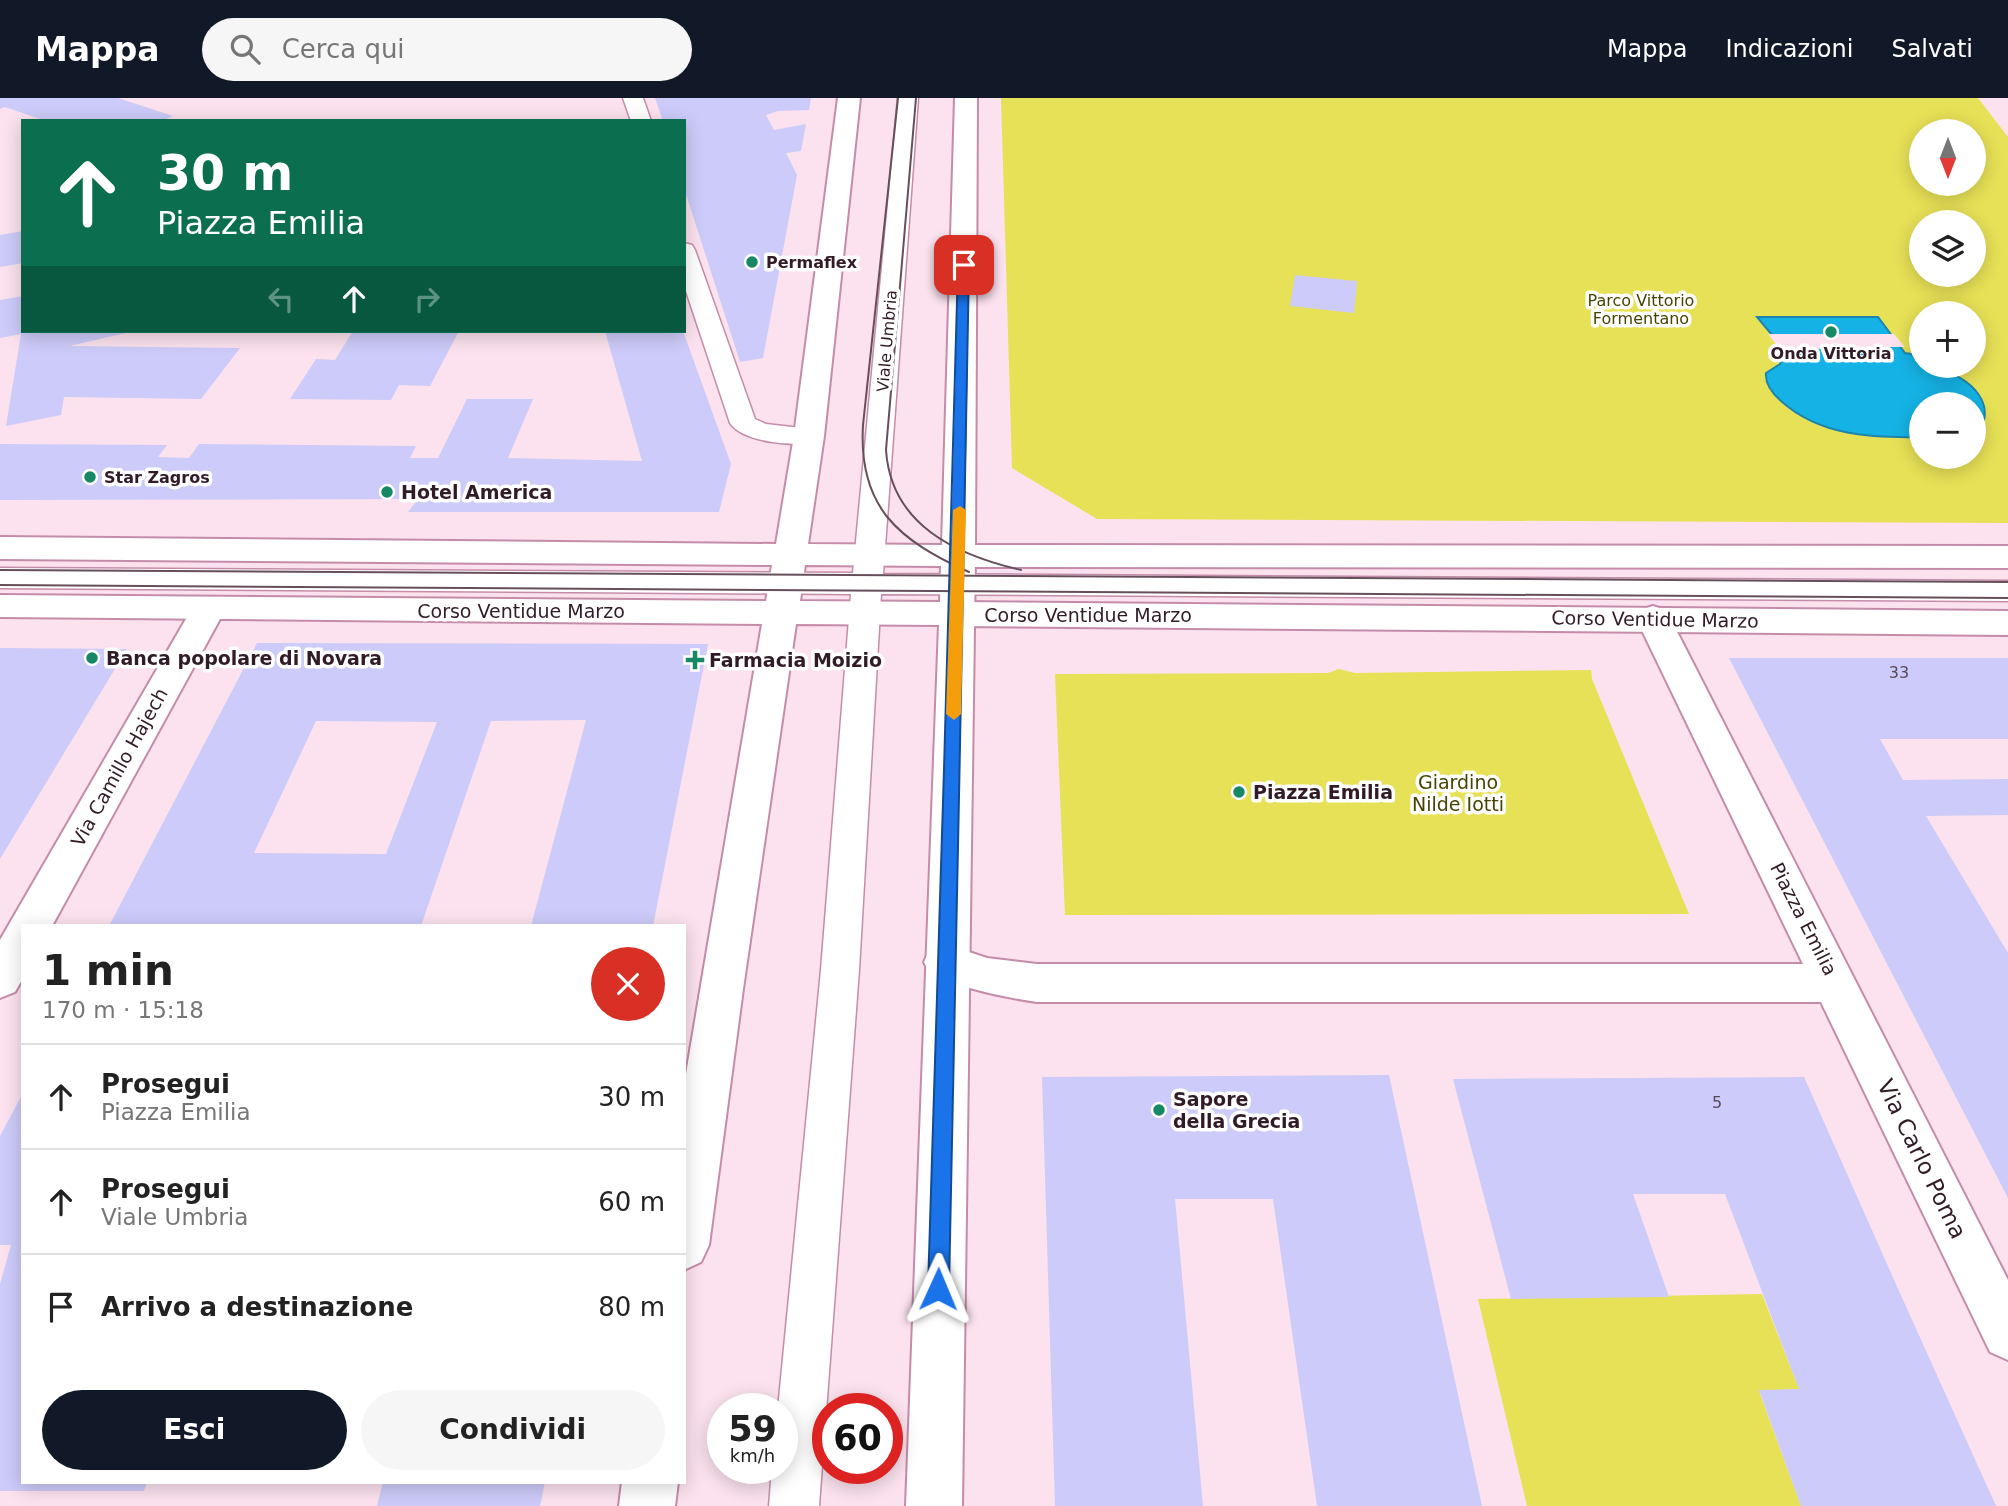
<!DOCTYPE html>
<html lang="it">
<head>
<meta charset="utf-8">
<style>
  body { margin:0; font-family:"DejaVu Sans",sans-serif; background:#f6f6f6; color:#222; height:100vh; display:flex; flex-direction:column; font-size:26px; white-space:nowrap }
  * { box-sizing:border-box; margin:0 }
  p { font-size:23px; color:#767676 }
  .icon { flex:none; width:38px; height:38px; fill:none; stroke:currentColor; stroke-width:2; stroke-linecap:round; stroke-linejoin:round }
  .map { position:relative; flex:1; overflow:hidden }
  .drawer { position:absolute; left:21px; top:826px; width:665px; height:560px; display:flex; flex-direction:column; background:#fff; border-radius:0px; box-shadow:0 4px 18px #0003 }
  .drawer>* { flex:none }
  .banner { position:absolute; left:21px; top:21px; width:665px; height:214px; border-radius:0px; box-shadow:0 4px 18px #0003; background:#0b6e4f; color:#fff; overflow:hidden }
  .needle { width:46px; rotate:180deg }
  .fabs { position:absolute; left:1909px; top:21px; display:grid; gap:14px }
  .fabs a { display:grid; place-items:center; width:77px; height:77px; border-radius:50%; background:#fff; box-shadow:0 4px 18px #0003; font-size:35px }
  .speed { position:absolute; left:707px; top:1295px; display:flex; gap:14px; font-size:35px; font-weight:700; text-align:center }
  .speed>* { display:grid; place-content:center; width:91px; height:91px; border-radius:50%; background:#fff; box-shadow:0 4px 18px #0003; line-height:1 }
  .speed small { font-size:18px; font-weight:400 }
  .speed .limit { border:10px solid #d22; background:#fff; color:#111 }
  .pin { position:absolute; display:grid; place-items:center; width:60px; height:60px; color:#fff; margin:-30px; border-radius:14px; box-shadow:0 4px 10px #0006 }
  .me { position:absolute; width:77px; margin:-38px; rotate:1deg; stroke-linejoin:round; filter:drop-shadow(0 0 5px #0008) }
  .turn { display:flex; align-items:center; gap:24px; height:147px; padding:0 21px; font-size:32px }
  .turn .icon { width:91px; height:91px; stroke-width:2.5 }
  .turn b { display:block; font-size:49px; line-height:60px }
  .lanes { display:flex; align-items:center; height:66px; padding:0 21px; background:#0003; justify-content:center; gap:35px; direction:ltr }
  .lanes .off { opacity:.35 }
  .round { display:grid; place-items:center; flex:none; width:74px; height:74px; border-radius:37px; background:#f6f6f6 }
  .summary { display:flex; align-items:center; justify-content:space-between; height:119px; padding:0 21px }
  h1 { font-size:42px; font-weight:800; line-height:52px }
  .cta { display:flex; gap:14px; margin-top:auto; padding:14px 21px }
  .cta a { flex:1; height:80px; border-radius:42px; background:#111827; color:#fff; font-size:28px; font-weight:800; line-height:80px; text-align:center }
  .cta a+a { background:#f6f6f6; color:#222 }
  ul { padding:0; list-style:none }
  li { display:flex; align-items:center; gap:21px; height:105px; padding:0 21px; border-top:2px solid #e0e0e0 }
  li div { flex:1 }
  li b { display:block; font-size:26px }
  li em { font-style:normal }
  header { display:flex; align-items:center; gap:42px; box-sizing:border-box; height:98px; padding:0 35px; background:#111827; color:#fff }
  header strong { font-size:33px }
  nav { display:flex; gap:38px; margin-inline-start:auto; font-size:24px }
  .search { width:490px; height:63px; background:#f6f6f6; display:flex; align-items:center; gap:18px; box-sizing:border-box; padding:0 24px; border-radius:38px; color:#767676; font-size:26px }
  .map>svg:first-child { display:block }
  .green { fill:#e7e157; fill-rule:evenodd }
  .water { fill:#15b3e5; stroke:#1d85ac; stroke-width:2 }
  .pier { fill:#fbe2ee }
  .building { fill:#cdcbf9; fill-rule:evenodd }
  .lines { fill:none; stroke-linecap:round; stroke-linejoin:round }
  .lane-casing { stroke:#c58ca9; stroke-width:3 }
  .street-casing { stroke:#c58ca9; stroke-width:4 }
  .secondary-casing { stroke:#c58ca9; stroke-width:4 }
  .primary-casing { stroke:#c58ca9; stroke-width:4 }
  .lane { fill:#fff; fill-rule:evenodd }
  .street { fill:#fff; fill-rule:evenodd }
  .secondary { fill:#fff; fill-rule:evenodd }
  .primary { fill:#fff; fill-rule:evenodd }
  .tram { stroke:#664f5b; stroke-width:2 }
  .route { fill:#1a73e8; stroke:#114b97; stroke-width:2 }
  .slow { fill:#f59e0b }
  .poi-dot { fill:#178866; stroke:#fff; stroke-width:2.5 }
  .labels { text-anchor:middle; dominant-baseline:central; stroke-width:7; stroke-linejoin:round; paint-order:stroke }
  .far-poi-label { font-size:16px; font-weight:bold; fill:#311b27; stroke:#fff; text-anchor:start }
  .far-park-label { font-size:16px; fill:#474403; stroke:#fff }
  .far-street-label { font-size:16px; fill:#311b27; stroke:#fff }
  .number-label { font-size:16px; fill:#58475c }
  .poi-label { font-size:19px; font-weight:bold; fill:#311b27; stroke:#fff; text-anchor:start }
  .street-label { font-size:19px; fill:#311b27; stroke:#fff }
  .park-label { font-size:19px; fill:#474403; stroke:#fff }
  .near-street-label { font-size:23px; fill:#311b27; stroke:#fff }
</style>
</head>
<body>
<header>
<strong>Mappa</strong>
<div class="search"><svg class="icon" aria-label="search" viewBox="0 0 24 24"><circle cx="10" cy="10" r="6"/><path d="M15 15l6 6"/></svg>Cerca qui</div>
<nav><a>Mappa</a><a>Indicazioni</a><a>Salvati</a></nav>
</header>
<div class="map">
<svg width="2008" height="1408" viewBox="0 0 2008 1408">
  <rect width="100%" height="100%" fill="#fbe2ee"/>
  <!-- green -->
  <path class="green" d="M1001,0H1978L2008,39V425L1097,421L1012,370ZM1922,33H1974V86H1922ZM1922,124H1974V177H1922ZM1922,215H1974V268H1922ZM1922,306H1974V359H1922Z
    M1339,571L1355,575L1591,572L1592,581L1689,816L1065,817L1055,576L1328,575Z
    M1762,1196L1799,1291L1759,1293L1801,1408H1527L1478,1201Z"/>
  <!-- water -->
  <path class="water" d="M1757,219H1878L1905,255L1911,256L1921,264L1922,268C1948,268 1991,291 1984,322L1974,331V306H1922L1921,339C1872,340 1820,338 1781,303C1773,296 1765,286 1766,275L1780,266L1783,260L1781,256L1787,255Z"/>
  <!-- pier -->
  <path class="pier" d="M1768,236H1894L1905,249H1878L1879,252L1870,249H1845L1847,252L1778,249Z"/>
  <!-- building -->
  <path class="building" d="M0,0H118L173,18L162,23H46L5,9L0,11Z
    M655,0H811L809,12L778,13L766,17L774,32L806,26L801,53L786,55L797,77L763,260L740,264L684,90V23H663Z
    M23,133V165L0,169V137Z
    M1295,177L1357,183L1354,215L1290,208Z
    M23,198V233H134L70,248L240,250L201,301L64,299L61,317L6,328L21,236L0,240V202Z
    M353,233H459L430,288L399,287L391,302L290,301L316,261L335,262Z
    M605,233H683L731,366L719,414H408L418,401L0,402V346L167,347L158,359L189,360L199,346L416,348L410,360H438L467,301H533L508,360L642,363Z
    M257,545L708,546L653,828H531L586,622L491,623L421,828H109ZM316,623L437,624L386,756L254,755Z
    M0,550L127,551L0,761Z
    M1729,560H2008V641H1880L1903,682L2008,681V717L1926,718L2008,855V1100Z
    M1389,977L1482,1408H1317L1273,1101H1175L1203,1408H1055L1042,979Z
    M1804,979L1899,1193L1996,1408H1801L1759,1292L1799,1291L1725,1096H1633L1669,1199L1511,1201L1453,981Z
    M23,995V1384H147L144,1393H0V1186L11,1147H0V1038Z
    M383,1384H545L540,1408H377Z"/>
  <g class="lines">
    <!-- lane casing -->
    <g class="lane-casing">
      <path id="lane" d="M623,0H643L651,23H631Z
        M898,0H918L883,476L2008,483V503L881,496L859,872L819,1408H769L772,1370H782V1311H778L821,872L851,496L0,490V470L853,475Z
        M684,145L692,147L695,152L755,321L766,326L818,332L822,338L818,344C797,349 743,345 730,325L684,187Z"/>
    </g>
    <!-- street casing -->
    <g class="street-casing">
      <path id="street" d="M209,499L221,502L226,510L52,828H23V880L15,894L0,900V842L197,502Z
        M1653,508L1665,512L1670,520L2008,1182V1262L1990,1254L1821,904H1037C996,898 969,891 930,877L924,864L930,851L945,846L987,860L1037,866H1803L1636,520L1641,512Z"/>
    </g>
    <!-- secondary casing -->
    <g class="secondary-casing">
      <path id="secondary" d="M959,447L2008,448V470L959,469L948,466L943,458L948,450Z
        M957,504L2008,513V537L957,528L945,524L940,516L945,508Z"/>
    </g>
    <!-- primary casing -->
    <g class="primary-casing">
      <path id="primary" d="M838,0H860L824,338L808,446L942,447L955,0H977L975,458L962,1408H906L939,527L796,526L743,891L709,1147L701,1164L684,1172V988L762,526L0,519V497L766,503L772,467L0,461V439L776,446L794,338ZM805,467L941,468L940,504L800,503Z
        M622,1384H678L675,1408H619Z"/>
    </g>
    <!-- lane -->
    <use href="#lane" class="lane"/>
    <!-- street -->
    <use href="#street" class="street"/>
    <!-- secondary -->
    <use href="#secondary" class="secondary"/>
    <!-- primary -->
    <use href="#primary" class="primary"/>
    <!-- tram -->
    <path class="tram" d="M898,0L863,327C858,409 898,442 969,474
      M916,0L886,352C891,427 956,457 1021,472
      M0,472L2008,484
      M0,487L2008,500"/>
  </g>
  <!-- route -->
  <path class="route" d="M964,164L969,167C965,509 954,849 949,1191L946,1198L938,1201L931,1198L928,1191C937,849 951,509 958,167Z"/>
  <!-- slow -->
  <path class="slow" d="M960,408L966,412L961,616L954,622L946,616L953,412Z"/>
  <!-- markers -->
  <g class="poi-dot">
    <circle cx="752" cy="164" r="7"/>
    <circle cx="1831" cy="234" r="7"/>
    <circle cx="90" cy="379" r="7"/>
    <circle cx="387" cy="394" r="7"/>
    <circle cx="92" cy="560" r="7"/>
    <path d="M691.5 551.5h7v7h7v7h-7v7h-7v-7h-7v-7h7z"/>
    <circle cx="1239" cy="694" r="7"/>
    <circle cx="1159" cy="1012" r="7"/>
  </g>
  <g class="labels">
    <!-- far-poi labels -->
    <g class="far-poi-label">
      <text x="766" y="164">Permaflex</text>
      <text x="1831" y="255" text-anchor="middle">Onda Vittoria</text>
      <text x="104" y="379">Star Zagros</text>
    </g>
    <!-- far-park labels -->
    <g class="far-park-label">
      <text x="1641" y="202">Parco Vittorio<tspan x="1641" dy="18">Formentano</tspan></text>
    </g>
    <!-- far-street labels -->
    <g class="far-street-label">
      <text transform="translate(887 243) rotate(-85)">Viale Umbria</text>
    </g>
    <!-- number labels -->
    <g class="number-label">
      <text x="1899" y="574">33</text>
      <text x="1717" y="1004">5</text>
    </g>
    <!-- poi labels -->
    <g class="poi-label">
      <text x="401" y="394">Hotel America</text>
      <text x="106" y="560">Banca popolare di Novara</text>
      <text x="709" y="562">Farmacia Moizio</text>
      <text x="1253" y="694">Piazza Emilia</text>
      <text x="1173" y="1001">Sapore<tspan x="1173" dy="22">della Grecia</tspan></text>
    </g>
    <!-- street labels -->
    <g class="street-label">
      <text x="521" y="513">Corso Ventidue Marzo</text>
      <text x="1088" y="517">Corso Ventidue Marzo</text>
      <text transform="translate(1655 521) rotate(1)">Corso Ventidue Marzo</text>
      <text transform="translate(119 669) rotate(-61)">Via Camillo Hajech</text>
      <text transform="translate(1804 821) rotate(63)">Piazza Emilia</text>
    </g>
    <!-- park labels -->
    <g class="park-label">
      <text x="1458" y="684">Giardino<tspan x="1458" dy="22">Nilde Iotti</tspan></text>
    </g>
    <!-- near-street labels -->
    <g class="near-street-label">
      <text transform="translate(1922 1061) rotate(64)">Via Carlo Poma</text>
    </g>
  </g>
</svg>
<div class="fabs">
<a><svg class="needle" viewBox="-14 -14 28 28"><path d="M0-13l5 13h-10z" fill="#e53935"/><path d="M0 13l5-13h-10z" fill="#767676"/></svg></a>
<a><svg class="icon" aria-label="layers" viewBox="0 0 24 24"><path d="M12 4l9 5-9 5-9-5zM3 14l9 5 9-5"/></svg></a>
<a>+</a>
<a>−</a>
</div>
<div class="speed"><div>59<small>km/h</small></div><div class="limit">60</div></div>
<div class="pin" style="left:964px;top:167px;background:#d93025"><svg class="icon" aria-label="arrive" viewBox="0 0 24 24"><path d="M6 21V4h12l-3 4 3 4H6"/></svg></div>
<svg class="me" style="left:938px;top:1191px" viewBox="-20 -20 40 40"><path d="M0-17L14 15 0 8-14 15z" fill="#1a73e8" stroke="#fff" stroke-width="4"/></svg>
<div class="banner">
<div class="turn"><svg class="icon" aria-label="ahead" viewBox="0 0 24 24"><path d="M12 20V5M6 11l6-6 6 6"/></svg><div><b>30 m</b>Piazza Emilia</div></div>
<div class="lanes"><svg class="icon off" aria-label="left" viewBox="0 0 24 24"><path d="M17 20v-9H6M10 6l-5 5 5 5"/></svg><svg class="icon" aria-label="ahead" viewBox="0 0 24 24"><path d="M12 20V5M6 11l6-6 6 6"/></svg><svg class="icon off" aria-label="right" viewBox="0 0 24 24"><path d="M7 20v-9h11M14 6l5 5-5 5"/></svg></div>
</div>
<section class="drawer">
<div class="summary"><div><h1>1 min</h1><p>170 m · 15:18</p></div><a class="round" style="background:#d93025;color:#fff"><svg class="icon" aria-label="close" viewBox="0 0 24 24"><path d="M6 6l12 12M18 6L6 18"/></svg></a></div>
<ul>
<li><svg class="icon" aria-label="ahead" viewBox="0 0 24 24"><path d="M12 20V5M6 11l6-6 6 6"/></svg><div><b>Prosegui</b><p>Piazza Emilia</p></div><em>30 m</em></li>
<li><svg class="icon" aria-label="ahead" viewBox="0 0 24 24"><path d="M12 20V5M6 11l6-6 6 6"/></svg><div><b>Prosegui</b><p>Viale Umbria</p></div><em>60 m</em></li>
<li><svg class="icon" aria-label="arrive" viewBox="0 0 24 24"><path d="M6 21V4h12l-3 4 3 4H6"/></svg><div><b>Arrivo a destinazione</b></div><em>80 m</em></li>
</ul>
<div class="cta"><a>Esci</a><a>Condividi</a></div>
</section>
</div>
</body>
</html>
